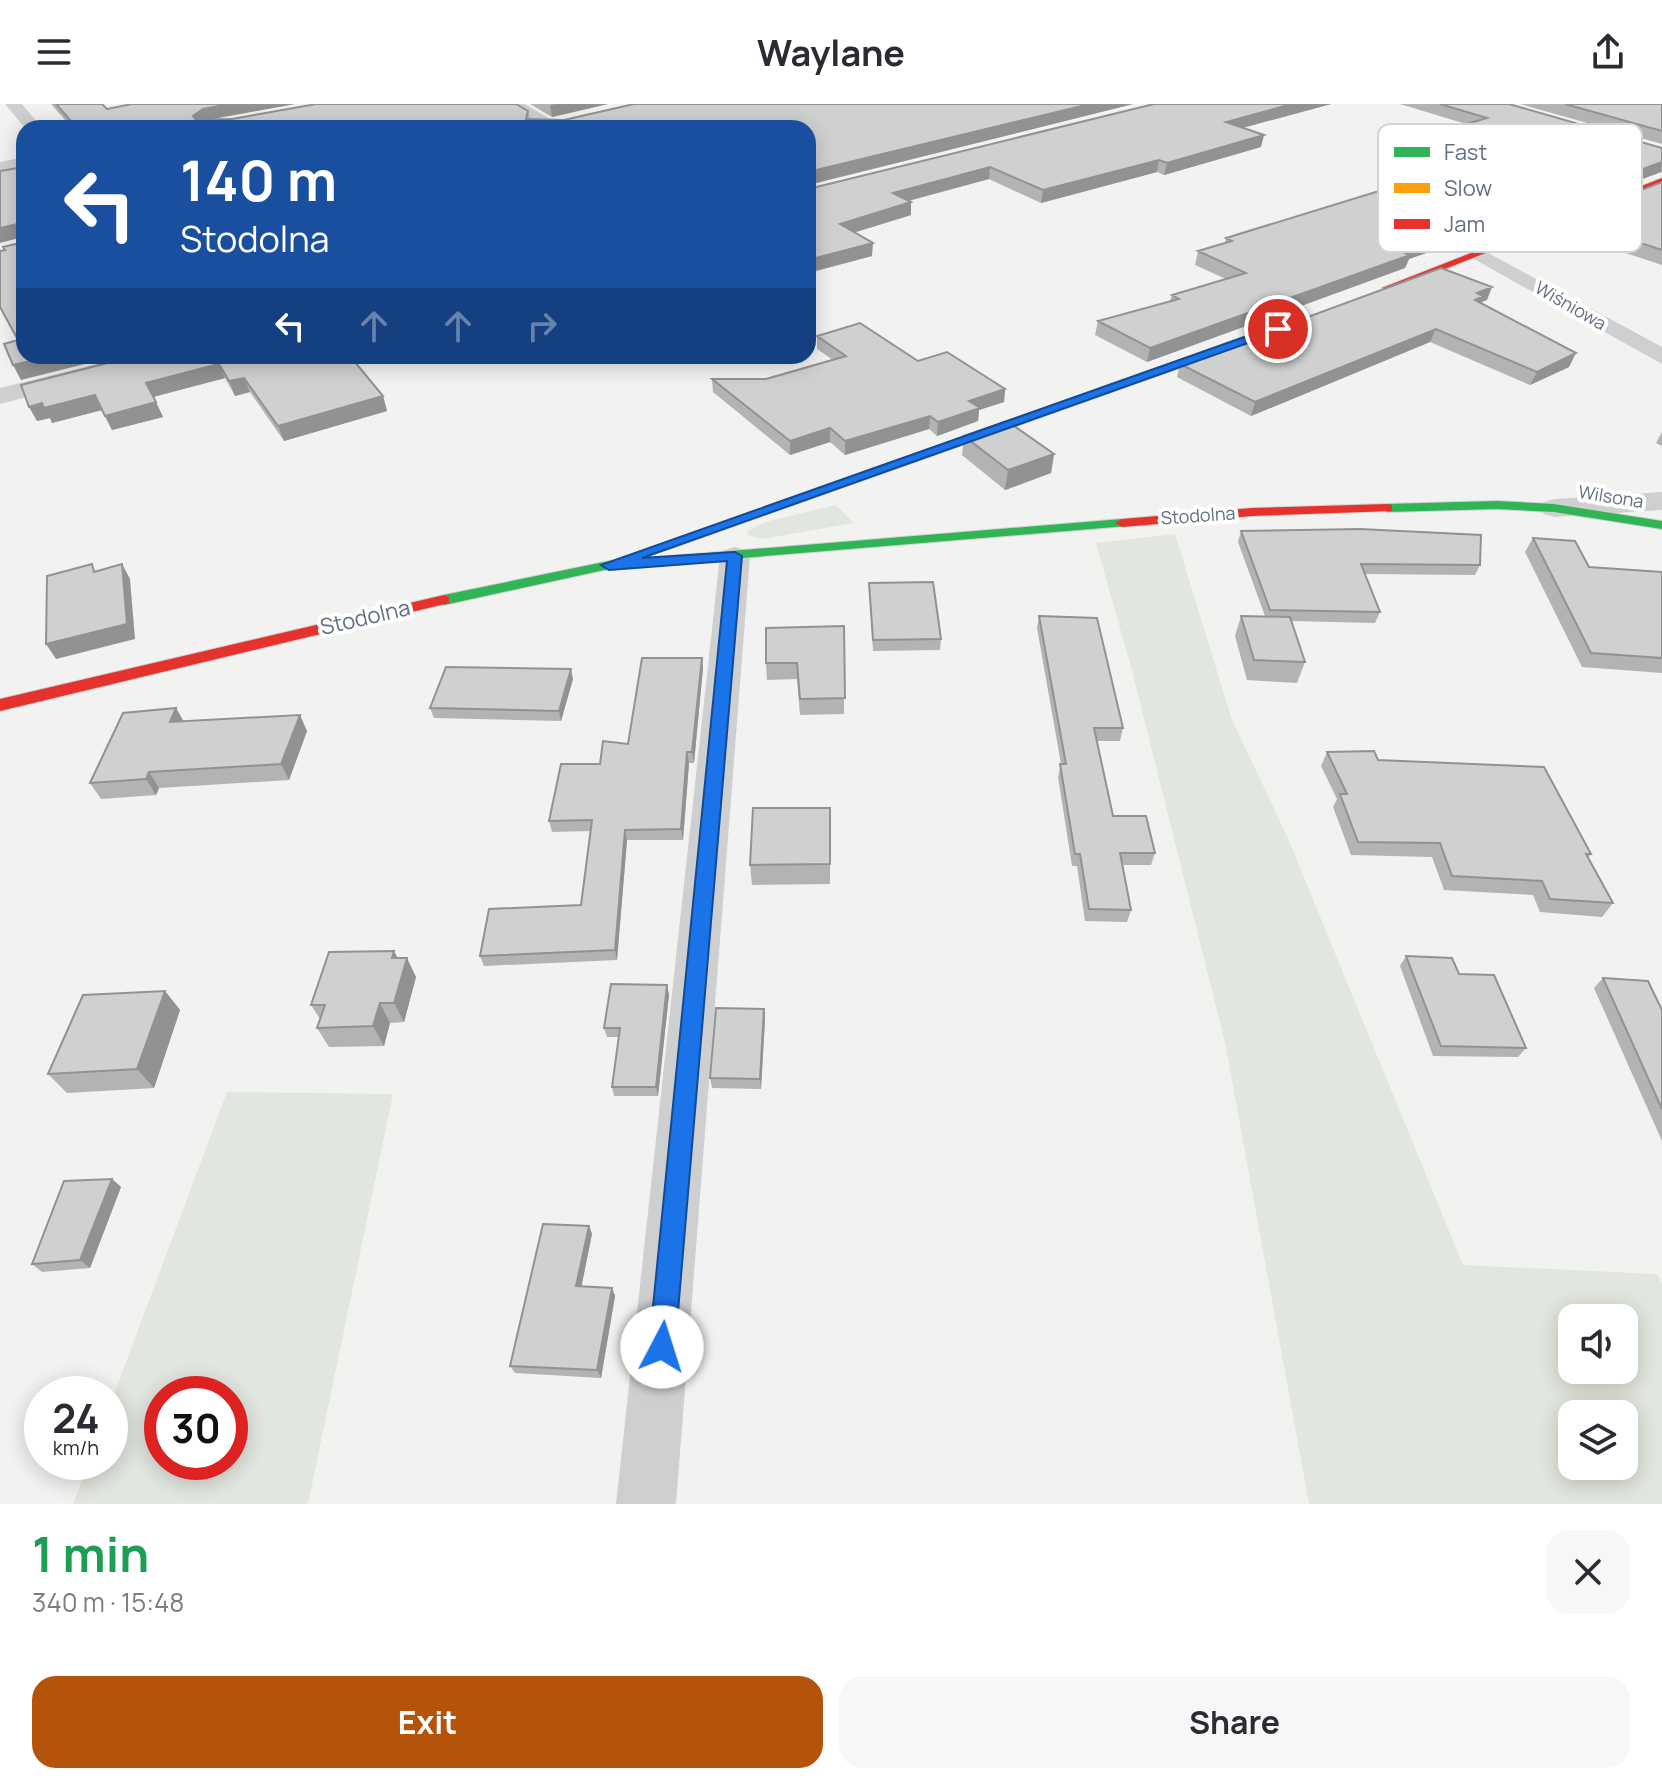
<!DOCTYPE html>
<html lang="en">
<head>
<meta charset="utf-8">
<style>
  body { margin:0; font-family:Manrope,sans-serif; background:#f7f7f7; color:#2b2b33; height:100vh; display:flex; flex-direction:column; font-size:30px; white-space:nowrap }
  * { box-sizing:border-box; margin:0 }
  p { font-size:26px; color:#7c7c81 }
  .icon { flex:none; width:44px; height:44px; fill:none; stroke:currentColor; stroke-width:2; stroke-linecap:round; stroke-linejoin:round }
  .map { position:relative; height:1400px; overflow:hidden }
  .details { display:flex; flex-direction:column; background:#fff; flex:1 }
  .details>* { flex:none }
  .hud { position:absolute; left:16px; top:16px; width:800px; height:244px; border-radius:24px; box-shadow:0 4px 20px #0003; background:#1a4fa0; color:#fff; overflow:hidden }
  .fabs { position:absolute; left:1558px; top:1200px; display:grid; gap:16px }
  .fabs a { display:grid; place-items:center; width:80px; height:80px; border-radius:16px; background:#fff; box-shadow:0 4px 20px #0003; font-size:40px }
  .speed { position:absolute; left:24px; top:1272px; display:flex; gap:16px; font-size:40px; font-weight:700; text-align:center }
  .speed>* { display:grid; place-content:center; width:104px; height:104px; border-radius:50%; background:#fff; box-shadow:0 4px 20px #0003; line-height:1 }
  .speed small { font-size:20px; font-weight:400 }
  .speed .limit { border:12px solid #d22; background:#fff; color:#111 }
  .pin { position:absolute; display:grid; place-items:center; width:68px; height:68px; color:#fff; margin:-34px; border:4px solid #fff; border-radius:50%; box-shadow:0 2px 8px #0007 }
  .me { position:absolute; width:88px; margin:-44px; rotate:5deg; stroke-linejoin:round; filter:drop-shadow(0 0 6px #0008) }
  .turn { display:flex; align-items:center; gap:28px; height:168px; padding:0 32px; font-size:36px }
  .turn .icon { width:104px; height:104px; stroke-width:2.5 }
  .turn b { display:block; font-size:56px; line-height:68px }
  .lanes { display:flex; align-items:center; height:76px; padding:0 32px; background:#0003; justify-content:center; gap:40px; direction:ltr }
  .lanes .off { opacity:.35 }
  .round { display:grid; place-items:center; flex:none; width:84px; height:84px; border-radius:24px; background:#f7f7f7 }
  .headline { display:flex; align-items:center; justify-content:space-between; height:136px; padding:0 32px }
  h1 { font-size:48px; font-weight:700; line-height:60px; color:#1e9e55 }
  .button { display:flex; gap:16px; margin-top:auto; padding:16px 32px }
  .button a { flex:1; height:92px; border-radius:24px; background:#b45309; color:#fff; font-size:32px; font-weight:700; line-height:92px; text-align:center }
  .button a+a { background:#f7f7f7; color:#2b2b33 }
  header { display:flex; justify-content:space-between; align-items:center; height:104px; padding:0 32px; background:#fff; font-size:36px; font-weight:700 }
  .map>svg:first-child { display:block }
  .green { fill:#e1e6de; fill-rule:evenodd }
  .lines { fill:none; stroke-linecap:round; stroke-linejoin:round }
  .fast-casing { stroke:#d0d1d1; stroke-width:2 }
  .slow-casing { stroke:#d0d1d1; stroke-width:2 }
  .jam-casing { stroke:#d0d1d1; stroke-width:2 }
  .street { fill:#cecfd0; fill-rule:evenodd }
  .fast { fill:#30b455; fill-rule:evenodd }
  .slow { fill:#ff9f0a; fill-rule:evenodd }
  .jam { fill:#e5322d; fill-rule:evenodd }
  .wall { fill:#b2b3b3 }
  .shaded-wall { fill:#919292 }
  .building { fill:#cfd0d0; stroke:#919292; stroke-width:2 }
  .route { fill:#1a73e8; stroke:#114b97; stroke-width:2 }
  .labels { text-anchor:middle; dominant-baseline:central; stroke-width:8; stroke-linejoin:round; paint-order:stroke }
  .far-street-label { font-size:18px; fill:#616f82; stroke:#fff }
  .street-label { font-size:22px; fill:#616f82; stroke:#fff }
  .key { fill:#fff; stroke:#d0d4da; stroke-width:2 }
  .key-label { font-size:22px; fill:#616f82 }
</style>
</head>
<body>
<header><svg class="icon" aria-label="menu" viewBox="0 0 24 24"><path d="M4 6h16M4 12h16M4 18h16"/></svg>Waylane<svg class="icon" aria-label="share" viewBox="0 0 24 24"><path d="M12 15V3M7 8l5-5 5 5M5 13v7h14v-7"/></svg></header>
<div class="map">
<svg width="1662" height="1400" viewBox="0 0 1662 1400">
  <rect width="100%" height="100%" fill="#f2f3f0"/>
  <!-- green -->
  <path class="green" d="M836,401L854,419L762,435L747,431L748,426L769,417Z
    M1175,430L1232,616L1287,732L1463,1161L1657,1170L1662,1180V1400H1309L1225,938L1131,563L1096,439ZM1572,1214H1624V1266H1572ZM1572,1310H1624V1362H1572Z
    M227,988L393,990L308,1400H73L89,1358H110V1301ZM230,1290V1358H162V1290Z"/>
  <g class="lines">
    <!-- fast casing -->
    <g class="fast-casing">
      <path id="fast" d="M1497,397L1554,400L1662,417V425L1554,408L1497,405L1387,408L1380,404L1387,400Z
        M1122,415L1127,416V422L609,465L444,501L437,496L444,491L609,457Z"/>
    </g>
    <!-- slow casing -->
    <g class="slow-casing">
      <path id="slow" d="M1237,237L1241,238V242L669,445L664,446L657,442Z"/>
    </g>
    <!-- jam casing -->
    <g class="jam-casing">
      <path id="jam" d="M1662,74V80L1391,186L1382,184Z
        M1387,400L1392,401V407L1252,412L1122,423L1115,419L1122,415L1252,404Z
        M444,491L449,493V499L0,607V595Z"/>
    </g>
    <!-- street -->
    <path class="street" d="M5,0H22L42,24H25Z
      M505,0H525L560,21L558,24H545Z
      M24,53V63L0,68V58Z
      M1479,144L1662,243V260L1472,154L1469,150Z
      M129,252H170L166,257L0,300V284Z
      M1662,388V406L1554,413L1544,410L1540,404L1544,398L1554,395Z
      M735,443L746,446L750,452L676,1400H616L720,452L724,446Z"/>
    <!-- fast -->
    <use href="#fast" class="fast"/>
    <!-- slow -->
    <use href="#slow" class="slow"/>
    <!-- jam -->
    <use href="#jam" class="jam"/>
  </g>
  <!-- wall -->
  <path class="wall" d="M51,0H102L107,5L132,0H295L211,15L528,7L530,15L564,16L1133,0L808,81V24H72Z
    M530,0H608L552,13Z
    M1153,0H1331L1243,24L1261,43L1164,71L1157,68L1041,99L989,75L909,97L911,111L855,128L872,152L808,169V85Z
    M1400,0H1509L1662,44V69L1661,68L1531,117L1523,115L1409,155L1405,164L1147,258L1095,231L1098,217L1170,197L1172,191L1226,175L1195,161L1198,147L1225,139L1226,134L1507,48L1459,33L1463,21L1466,20Z
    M1520,0H1662V40Z
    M1662,78V161L1562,128L1568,115Z
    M1487,196L1480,199L1569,263L1530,281L1430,238L1251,312L1177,273L1180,260Z
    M817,232L918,257L1005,285L1004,298L979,306L978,317L937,332L929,325L845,351L830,338L790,351L713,288L712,275H766L833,256L817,245Z
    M135,252H350L383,292L387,307L284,337L250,288L235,292L225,274L153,293L163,313L112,326L102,306L52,319L50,314L37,317Z
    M1662,328V342L1656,339Z
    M964,332L1054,350L1051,369L1005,386L962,351Z
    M1241,427L1480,461L1475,471L1365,470L1380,508L1375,519L1291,517L1305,558L1297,579L1247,576L1235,532L1241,512H1265L1238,438Z
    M1533,434L1589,463L1662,468V569L1582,563L1525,448Z
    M869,479L941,535L940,546L873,547Z
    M1039,512L1123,624L1120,637H1097L1113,712L1155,749L1151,761H1122L1131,806L1127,818L1085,817L1077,762H1072L1058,673L1061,660L1037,524Z
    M844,522V610L800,611L797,575L767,576L766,559Z
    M702,554L703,564L694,659H689L683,736H627L617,856L484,862L480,852L581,801L591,727L552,728L549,717L600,660L628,640Z
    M573,575L561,617L434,614L430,604Z
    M176,604L184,618L307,627L289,676L159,684L156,691L101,695L90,679Z
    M1327,648L1378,656L1591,750L1588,754L1613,799L1602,813L1540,808L1533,791L1444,786L1432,753L1351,751L1333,703L1337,695L1321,662Z
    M830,704V780L752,781L750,761Z
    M1406,852L1459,870L1526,944L1518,953L1433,952L1400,862Z
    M398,854L416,873L404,918L390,919L384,942L329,943L317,924L320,915L311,901Z
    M1603,874L1662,906V1037L1594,884Z
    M667,881L669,891L658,992H614L612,983L619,933H607L604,924Z
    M165,887L180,906L154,984L67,989L48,970Z
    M764,905L765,915L761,985L712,984L710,974Z
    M112,1075L121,1083L90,1164L42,1168L32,1160Z
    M589,1122L592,1130L581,1182L612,1184L615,1192L601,1274L515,1269L510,1262Z"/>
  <!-- shaded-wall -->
  <path class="shaded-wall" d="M230,0H295L207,16L197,24L193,12L203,5Z
    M556,0H608L552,13L550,1Z
    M1090,0H1133L808,81V68Z
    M1292,0H1331L1223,29L1226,18Z
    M1264,31L1261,43L1164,71L1167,59Z
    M1159,56L1157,68L1041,99L1043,86Z
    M1662,58L1661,68L1531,117L1536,104Z
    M990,63L989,75L892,101L893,89Z
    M911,98V111L840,133V120Z
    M1529,102L1523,115L1409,155L1405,164L1147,258L1150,244L1400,147Z
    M17,120L23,133L0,139V124Z
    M873,139L872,152L808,169V156Z
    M1492,183L1487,196L1481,198L1469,209L1477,189Z
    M1436,225L1430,238L1251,312L1255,298Z
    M1576,249L1569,263L1530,281L1537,268Z
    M51,252H117L21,276L13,261Z
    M219,260L225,274L153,293L146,279Z
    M244,274L250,288L235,292L229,277Z
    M1005,285L1004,298L979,306L978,317L937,332L938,318L969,297Z
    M95,291L102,306L52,319L50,314L37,317L29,303L42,299Z
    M383,292L387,307L284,337L278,322Z
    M156,298L163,313L112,326L105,312Z
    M930,312L929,325L845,351V337Z
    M830,324V338L790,351V337Z
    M1054,350L1051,369L1005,386L1008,366Z
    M122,460L130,475L135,535L56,555L46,540Z
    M702,554L703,564L694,659L692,648Z
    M571,565L573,575L561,617L559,607Z
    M176,604L185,620L170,618Z
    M300,611L307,627L289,676L281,660Z
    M687,648L689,659L683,736L681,725Z
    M149,668L159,684L156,691L146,675Z
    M625,726L627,736L617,856L615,846Z
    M394,847L404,866L407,854L416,873L404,918L394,899L392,854Z
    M667,881L669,891L658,992L656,983Z
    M165,887L180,906L154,984L137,965Z
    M380,899L390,919L384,942L373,922Z
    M764,905L765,915L761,985L760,975Z
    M112,1075L121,1083L90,1164L80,1156Z
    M589,1122L592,1130L580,1190L576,1182Z
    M612,1184L615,1192L601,1274L597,1266Z"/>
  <!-- building -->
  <path class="building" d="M56,0H102L107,5L132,0H230L203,5L193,12L196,16L232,15L316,0H516L528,7L526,15L564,16L634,0H1090L808,68V24H77Z
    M1154,0H1292L1226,18L1264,31L1167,59L1159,56L1043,86L990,63L893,89L911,98L840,120L873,139L808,156V85Z
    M1440,0H1509L1662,44V58L1536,104L1529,102L1400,147L1410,151L1150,244L1098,217L1179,195L1172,191L1246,169L1198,147L1232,137L1226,134L1529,41L1463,21L1487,14Z
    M1565,0H1662V27Z
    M24,63V252H51L13,261L4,240L18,236L0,203V147L5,146L3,143L20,139L21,123L17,120L0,124V67Z
    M1662,78V146L1568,115Z
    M1441,164L1492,183L1477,189L1483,192L1475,196L1576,249L1537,268L1436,225L1255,298L1180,260Z
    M860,219L918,257L947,248L1005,285L969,297L980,304L938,318L930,312L845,337L830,324L790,337L712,275H766L846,252L817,232Z
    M135,252H350L383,292L278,322L244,274L229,277L219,260L146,279L156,298L105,312L95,291L44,304L42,299L29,303L21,281Z
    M1007,317L1054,350L1008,366L964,332Z
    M1360,425L1481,431L1480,461L1361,460L1380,508L1270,506L1241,427Z
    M1533,434L1575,437L1589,463L1662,468V554L1591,549Z
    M92,460L94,468L122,460L127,520L46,540L47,472Z
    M933,478L941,535L873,536L869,479Z
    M1039,512L1097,514L1123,624H1094L1113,712H1146L1155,749H1120L1131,806L1089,805L1080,750H1075L1060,660H1066Z
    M1241,512L1290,513L1305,558L1254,556Z
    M844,522L845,594L800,595L797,559H766V524Z
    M642,554H702L692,648H687L681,725L625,726L615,846L480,852L489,805L581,801L592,716L549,717L561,660H600L603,637L628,640Z
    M446,563L571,565L559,607L430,604Z
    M176,604L170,618L300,611L281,660L149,668L146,675L90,679L123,609Z
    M1374,647L1378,656L1544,663L1591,750H1586L1613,799L1550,795L1542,777L1452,772L1440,739L1358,738L1340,690H1347L1327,648Z
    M753,704H830V760L750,761Z
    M394,847L392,854H407L394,899H380L373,922L317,924L325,901H311L329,848Z
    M1406,852L1452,854L1459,870L1494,871L1526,944L1441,942Z
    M1603,874L1648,877L1662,906V1005Z
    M611,880L667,881L656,983H612L620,924H604Z
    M165,887L137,965L48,970L83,891Z
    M716,904L764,905L760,975L710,974Z
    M112,1075L80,1156L32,1160L64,1077Z
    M543,1120L589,1122L576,1182L612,1184L597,1266L510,1262Z"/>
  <!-- route -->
  <path class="route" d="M1278,221L1284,225L1282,227L642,454L735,448L742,452L675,1243L671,1252L662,1256L653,1252L649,1243L727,457L609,466L601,461Z"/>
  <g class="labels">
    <!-- far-street labels -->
    <g class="far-street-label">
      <text transform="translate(1571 201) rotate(30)">Wiśniowa</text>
      <text transform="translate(1611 392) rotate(9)">Wilsona</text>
      <text transform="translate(1198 411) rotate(-4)">Stodolna</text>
    </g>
    <!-- street labels -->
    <g class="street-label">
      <text transform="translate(365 513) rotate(-13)">Stodolna</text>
    </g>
  </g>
  <!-- legend -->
  <rect x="1378" y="20" width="264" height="128" rx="12" class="key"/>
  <rect x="1394" y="43" width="36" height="10" fill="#30b455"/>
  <rect x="1394" y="79" width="36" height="10" fill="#ff9f0a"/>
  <rect x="1394" y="115" width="36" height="10" fill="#e5322d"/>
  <g class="key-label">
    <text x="1444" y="56">Fast</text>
    <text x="1444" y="92">Slow</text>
    <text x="1444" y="128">Jam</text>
  </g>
</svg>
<div class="fabs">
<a><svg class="icon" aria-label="sound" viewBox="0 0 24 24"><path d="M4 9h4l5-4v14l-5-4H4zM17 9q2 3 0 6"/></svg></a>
<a><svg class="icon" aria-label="layers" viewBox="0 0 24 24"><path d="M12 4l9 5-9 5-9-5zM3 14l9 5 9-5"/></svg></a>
</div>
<div class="speed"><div>24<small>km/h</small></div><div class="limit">30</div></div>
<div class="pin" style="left:1278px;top:225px;background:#d93025"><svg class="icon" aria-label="arrive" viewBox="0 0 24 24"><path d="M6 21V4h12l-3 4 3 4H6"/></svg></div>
<svg class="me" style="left:662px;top:1243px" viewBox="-20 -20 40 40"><circle r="19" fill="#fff"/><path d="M0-13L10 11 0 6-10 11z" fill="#1a73e8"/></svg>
<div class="hud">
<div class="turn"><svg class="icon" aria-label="left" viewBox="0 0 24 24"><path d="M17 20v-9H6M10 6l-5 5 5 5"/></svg><div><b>140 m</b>Stodolna</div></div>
<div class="lanes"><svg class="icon" aria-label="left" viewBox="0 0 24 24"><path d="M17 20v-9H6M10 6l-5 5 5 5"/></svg><svg class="icon off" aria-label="ahead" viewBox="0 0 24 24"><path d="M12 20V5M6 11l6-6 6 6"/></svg><svg class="icon off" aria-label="ahead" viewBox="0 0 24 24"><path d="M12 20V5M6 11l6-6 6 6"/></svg><svg class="icon off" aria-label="right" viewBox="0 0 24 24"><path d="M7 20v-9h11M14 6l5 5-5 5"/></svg></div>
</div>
</div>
<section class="details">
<div class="headline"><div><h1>1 min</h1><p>340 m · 15:48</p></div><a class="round"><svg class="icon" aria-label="close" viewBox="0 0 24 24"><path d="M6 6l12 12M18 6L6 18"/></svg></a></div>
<div class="button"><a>Exit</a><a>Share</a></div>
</section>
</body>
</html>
